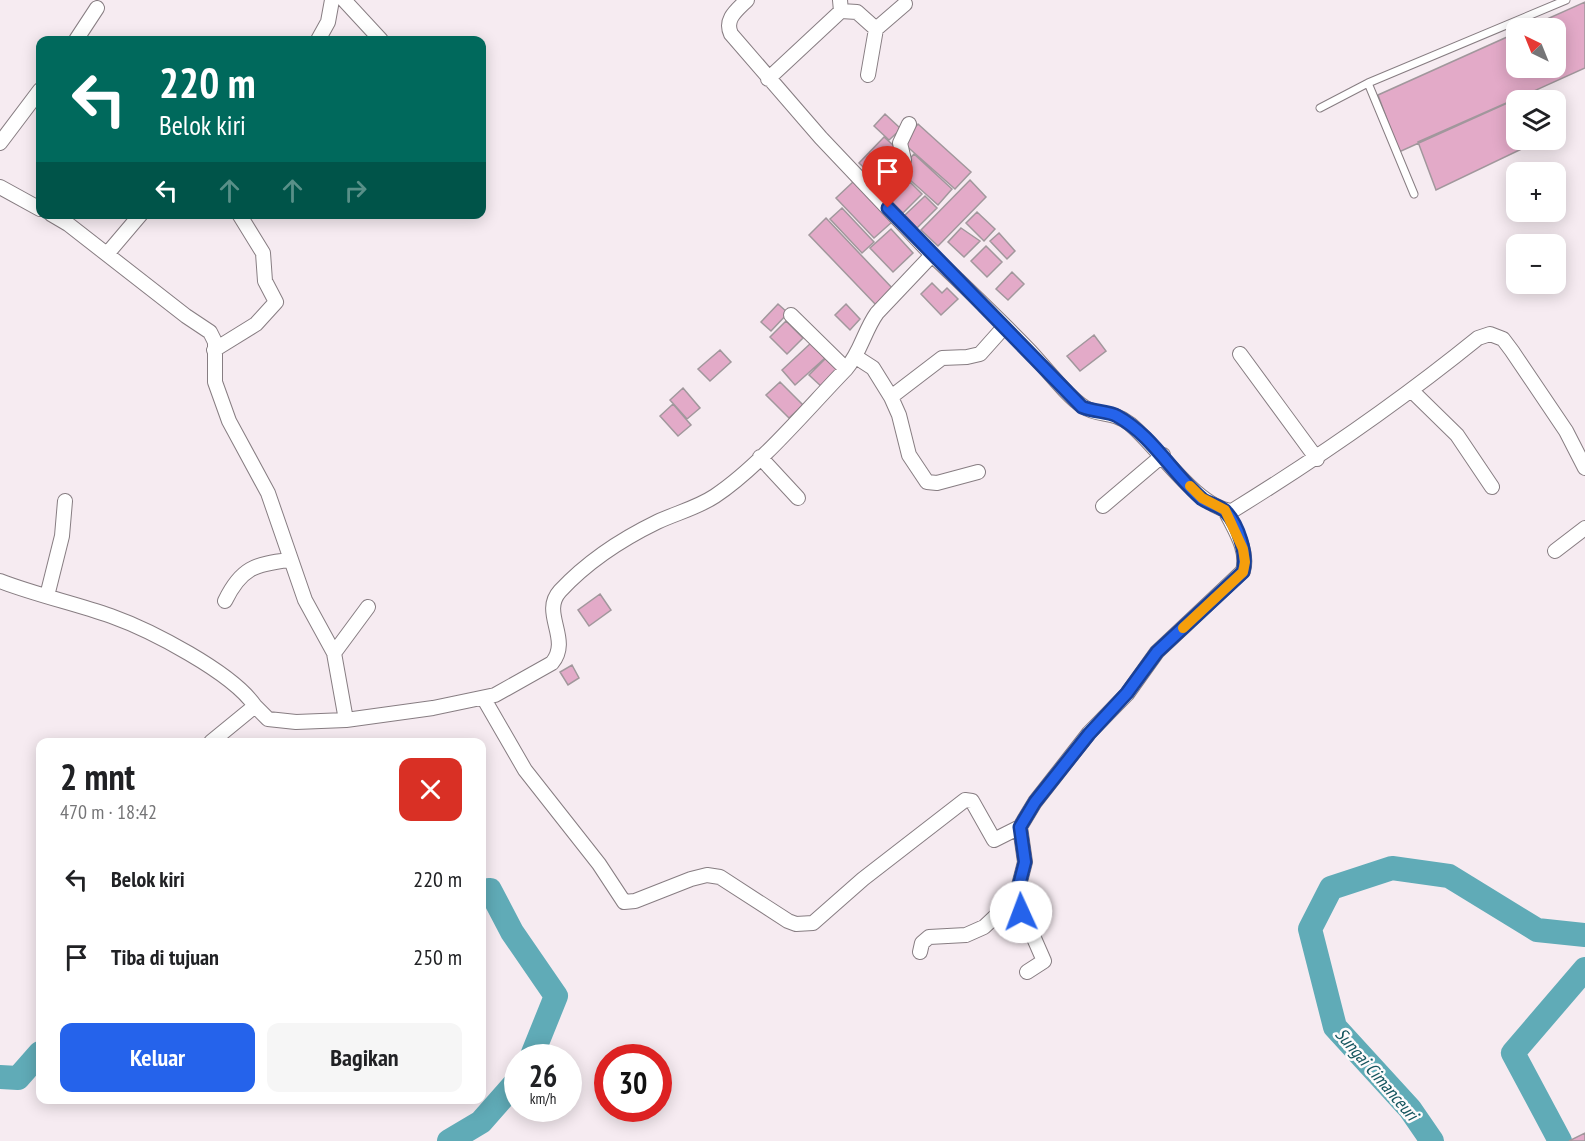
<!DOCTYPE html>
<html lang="id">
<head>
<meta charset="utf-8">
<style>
  body { margin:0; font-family:"PT Sans Narrow",sans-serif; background:#f6f6f6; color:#202124; height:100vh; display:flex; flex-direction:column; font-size:22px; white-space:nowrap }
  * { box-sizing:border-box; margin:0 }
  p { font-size:20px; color:#757577 }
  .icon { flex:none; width:33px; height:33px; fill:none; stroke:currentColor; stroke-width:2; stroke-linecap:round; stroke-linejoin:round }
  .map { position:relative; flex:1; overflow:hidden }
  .panel { position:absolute; left:36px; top:738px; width:450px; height:366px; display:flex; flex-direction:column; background:#fff; border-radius:12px; box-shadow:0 3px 15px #0003 }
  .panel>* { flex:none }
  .guide { position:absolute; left:36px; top:36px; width:450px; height:183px; border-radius:12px; box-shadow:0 3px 15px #0003; background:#00695c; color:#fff; overflow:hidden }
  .needle { width:39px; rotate:317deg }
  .tools { position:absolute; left:1506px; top:18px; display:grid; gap:12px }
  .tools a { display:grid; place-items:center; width:60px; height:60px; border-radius:12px; background:#fff; box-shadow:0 3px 15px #0003; font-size:30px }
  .speed { position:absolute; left:504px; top:1044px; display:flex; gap:12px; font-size:30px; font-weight:700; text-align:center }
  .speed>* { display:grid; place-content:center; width:78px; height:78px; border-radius:50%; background:#fff; box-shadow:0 3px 15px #0003; line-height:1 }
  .speed small { font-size:15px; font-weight:400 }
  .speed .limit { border:9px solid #d22; background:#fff; color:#111 }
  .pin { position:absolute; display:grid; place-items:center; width:51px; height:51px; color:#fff; margin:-62px -26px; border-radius:50% 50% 50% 0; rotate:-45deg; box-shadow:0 0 6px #0007 }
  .pin .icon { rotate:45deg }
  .me { position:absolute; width:66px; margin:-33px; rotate:358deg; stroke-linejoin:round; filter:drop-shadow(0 0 4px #0008) }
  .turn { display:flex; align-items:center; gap:21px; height:126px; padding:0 24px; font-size:27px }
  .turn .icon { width:78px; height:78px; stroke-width:2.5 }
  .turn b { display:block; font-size:42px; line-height:51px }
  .lanes { display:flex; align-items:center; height:57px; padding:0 24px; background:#0003; justify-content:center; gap:30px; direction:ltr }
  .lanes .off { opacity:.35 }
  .round { display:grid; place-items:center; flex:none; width:63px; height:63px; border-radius:12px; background:#f6f6f6 }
  .headline { display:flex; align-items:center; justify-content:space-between; height:102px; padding:0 24px }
  h1 { font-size:36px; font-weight:700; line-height:45px }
  .cta { display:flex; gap:12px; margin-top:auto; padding:12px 24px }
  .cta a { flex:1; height:69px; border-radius:12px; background:#2563eb; color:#fff; font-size:24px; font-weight:700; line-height:69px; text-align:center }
  .cta a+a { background:#f6f6f6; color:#202124 }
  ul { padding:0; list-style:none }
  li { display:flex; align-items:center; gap:18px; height:78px; padding:0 24px }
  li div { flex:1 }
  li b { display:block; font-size:22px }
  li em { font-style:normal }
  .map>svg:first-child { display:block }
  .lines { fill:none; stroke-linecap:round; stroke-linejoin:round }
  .river { stroke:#60abb7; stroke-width:24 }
  .building { fill:#e3aac8; stroke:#a1979c; stroke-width:1.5 }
  .lane-casing { stroke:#877d82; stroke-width:9 }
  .street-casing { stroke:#877d82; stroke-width:16 }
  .lane { stroke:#fff; stroke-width:7 }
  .street { stroke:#fff; stroke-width:14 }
  .route-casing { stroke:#184099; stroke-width:15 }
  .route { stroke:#2563eb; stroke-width:10 }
  .slow { stroke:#f59e0b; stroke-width:10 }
  .labels { text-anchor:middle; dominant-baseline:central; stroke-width:5; stroke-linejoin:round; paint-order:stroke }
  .water-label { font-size:18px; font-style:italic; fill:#13545d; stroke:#fefbfc }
</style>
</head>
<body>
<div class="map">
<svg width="1585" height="1141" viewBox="0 0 1585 1141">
  <rect width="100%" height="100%" fill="#f6ebf1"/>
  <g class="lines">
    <!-- river -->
    <path class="river" d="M482,891L490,890L512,932L556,996L531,1058
      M0,1077L18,1078L40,1053
      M449,1141L481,1122L518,1080
      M1432,1141L1410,1109L1335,1027L1310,929L1331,888L1392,868L1449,876L1537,930L1585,935
      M1560,1141L1513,1053L1585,969"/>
  </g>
  <!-- building -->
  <path class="building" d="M1585,2V68L1399,152L1378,95L1516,33V68H1556V28H1527Z
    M1513,100L1516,107V140H1533L1534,143L1436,190L1418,142Z
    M885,114L901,129L889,140L874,126Z
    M918,124L971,172L955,189L902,142Z
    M884,137L902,153L877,180L859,163Z
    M914,154L952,189L938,205L899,170Z
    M970,180L986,197L938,246L921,230Z
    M854,181L892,222L874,238L836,198Z
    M910,182L922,194L903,213L892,202Z
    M925,196L937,208L917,228L905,215Z
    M842,208L874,242L862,253L830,219Z
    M977,212L995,229L984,241L966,223Z
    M826,218L894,290L877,306L809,235Z
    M961,228L980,241L964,257L948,242Z
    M891,229L913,253L893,272L870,248Z
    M999,233L1015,251L1007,259L990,241Z
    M986,246L1002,262L987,277L971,261Z
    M1012,272L1024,284L1008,300L996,289Z
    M932,283L942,293L947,288L958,299L941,315L921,294Z
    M778,304L788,313L771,331L761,322Z
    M846,304L860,319L850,330L835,315Z
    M786,321L803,338L787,354L770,337Z
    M1094,335L1106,351L1080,371L1067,356Z
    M811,343L825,358L795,385L782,370Z
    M720,350L731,362L710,381L698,369Z
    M826,358L840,371L823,388L809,375Z
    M780,382L803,405L789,418L766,395Z
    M683,388L700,408L687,419L670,400Z
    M673,404L691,425L678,436L660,416Z
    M600,594L611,610L589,626L578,610Z
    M572,665L579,678L568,685L560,672Z
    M1585,1133V1141H1569Z"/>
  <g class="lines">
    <!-- lane casing -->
    <g class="lane-casing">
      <path id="lane" d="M1368,83L1414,194
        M1320,108L1368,83L1566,0"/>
    </g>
    <!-- street casing -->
    <g class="street-casing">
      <path id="street" d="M344,0L381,40
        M747,0C737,10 724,19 731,34L821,138L932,255
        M840,0L841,11L857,12L876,29L868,75
        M876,29L905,4
        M76,40L97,8
        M318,40L328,22L332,0
        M768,79L841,11
        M0,143L40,90
        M0,187L40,209
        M873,192L904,160L900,143L909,124
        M51,214L68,224L186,316L210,332L215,342V382L229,421L268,493L305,600L334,653L346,720
        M107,254L141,214
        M791,315L846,369
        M214,350L256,324L276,302L265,281L263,253L239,214
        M1240,354L1317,459
        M856,357L873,368L891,397L899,415L909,455L927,482L937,483L978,472
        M1412,391L1457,435L1492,487
        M891,397L942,358L967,357L980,354L1005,326
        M760,457L798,498
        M1103,506L1163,455
        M1555,551L1585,528
        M0,581C36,595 74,603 111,616C150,630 232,672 255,706
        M47,596L62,536L65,501
        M225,601C241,568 255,564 289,560
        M334,653L368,607
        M484,699L525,770L599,864L624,902L635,901L691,879L707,875L720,877L788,921L796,924L813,923L863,879L965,800L972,801L994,840L1020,827
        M211,742L255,706L268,719L296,722L346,720L433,708L495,695L552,663C572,639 540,613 560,591C587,562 622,539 657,522C676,513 697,508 715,496C760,466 808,408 846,369C861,352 864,331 877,313L932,255C964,286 996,316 1027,348C1042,363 1067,397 1084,407C1100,417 1112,410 1130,424C1158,447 1197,508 1232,511C1318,458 1399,402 1478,338L1490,334L1503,339L1512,351L1566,431L1585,468
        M1016,897L1044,961L1027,972
        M920,952L922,943L929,937L966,935L984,927L1016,897L1025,862L1020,827L1035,802L1089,733L1127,694L1157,652L1243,571C1249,550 1234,529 1225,510"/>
    </g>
    <!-- lane -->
    <use href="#lane" class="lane"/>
    <!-- street -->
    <use href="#street" class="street"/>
  </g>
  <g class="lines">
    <!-- route casing -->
    <g class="route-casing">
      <path id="route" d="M888,208L1082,407C1094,412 1109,411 1117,416C1152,435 1172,473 1202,499C1209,504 1221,506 1226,512C1238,525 1248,554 1243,572L1157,652L1127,693L1089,734L1035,802L1020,827L1025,862L1016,897L1021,912"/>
    </g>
    <!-- route -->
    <use href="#route" class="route"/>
    <!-- slow -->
    <path class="slow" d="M1183,628L1243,572L1245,562L1243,549L1225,510L1202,498L1190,486"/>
  </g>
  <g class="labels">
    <!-- water labels -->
    <g class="water-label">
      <text transform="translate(1377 1074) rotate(49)">Sungai Cimanceuri</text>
    </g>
  </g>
</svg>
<div class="tools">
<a><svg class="needle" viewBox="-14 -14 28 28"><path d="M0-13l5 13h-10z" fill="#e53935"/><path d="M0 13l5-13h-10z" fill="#757577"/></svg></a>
<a><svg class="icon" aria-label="layers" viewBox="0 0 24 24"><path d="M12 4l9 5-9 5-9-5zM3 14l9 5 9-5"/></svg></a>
<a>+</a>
<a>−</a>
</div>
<div class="speed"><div>26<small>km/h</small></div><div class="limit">30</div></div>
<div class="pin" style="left:888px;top:208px;background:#d93025"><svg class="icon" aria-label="arrive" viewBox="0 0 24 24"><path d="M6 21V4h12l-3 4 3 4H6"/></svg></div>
<svg class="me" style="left:1021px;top:912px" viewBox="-20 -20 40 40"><circle r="19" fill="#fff"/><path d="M0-13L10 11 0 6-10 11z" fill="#2563eb"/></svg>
<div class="guide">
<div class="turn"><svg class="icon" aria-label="left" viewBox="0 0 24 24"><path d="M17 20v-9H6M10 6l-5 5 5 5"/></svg><div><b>220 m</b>Belok kiri</div></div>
<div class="lanes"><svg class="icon" aria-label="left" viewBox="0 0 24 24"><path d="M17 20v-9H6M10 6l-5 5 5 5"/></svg><svg class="icon off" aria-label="ahead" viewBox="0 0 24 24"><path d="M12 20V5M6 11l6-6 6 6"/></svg><svg class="icon off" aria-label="ahead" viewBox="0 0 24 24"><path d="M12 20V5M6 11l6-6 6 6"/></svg><svg class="icon off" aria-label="right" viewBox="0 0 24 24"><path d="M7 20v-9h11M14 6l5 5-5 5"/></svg></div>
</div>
<section class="panel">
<div class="headline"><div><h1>2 mnt</h1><p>470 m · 18:42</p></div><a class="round" style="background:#d93025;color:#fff"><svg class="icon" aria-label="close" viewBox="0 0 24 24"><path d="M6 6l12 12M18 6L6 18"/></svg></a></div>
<ul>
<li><svg class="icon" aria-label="left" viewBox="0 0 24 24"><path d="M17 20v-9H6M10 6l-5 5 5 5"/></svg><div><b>Belok kiri</b></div><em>220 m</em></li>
<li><svg class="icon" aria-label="arrive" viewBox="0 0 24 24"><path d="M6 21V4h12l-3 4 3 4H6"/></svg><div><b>Tiba di tujuan</b></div><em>250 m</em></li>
</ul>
<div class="cta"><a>Keluar</a><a>Bagikan</a></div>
</section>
</div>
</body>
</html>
